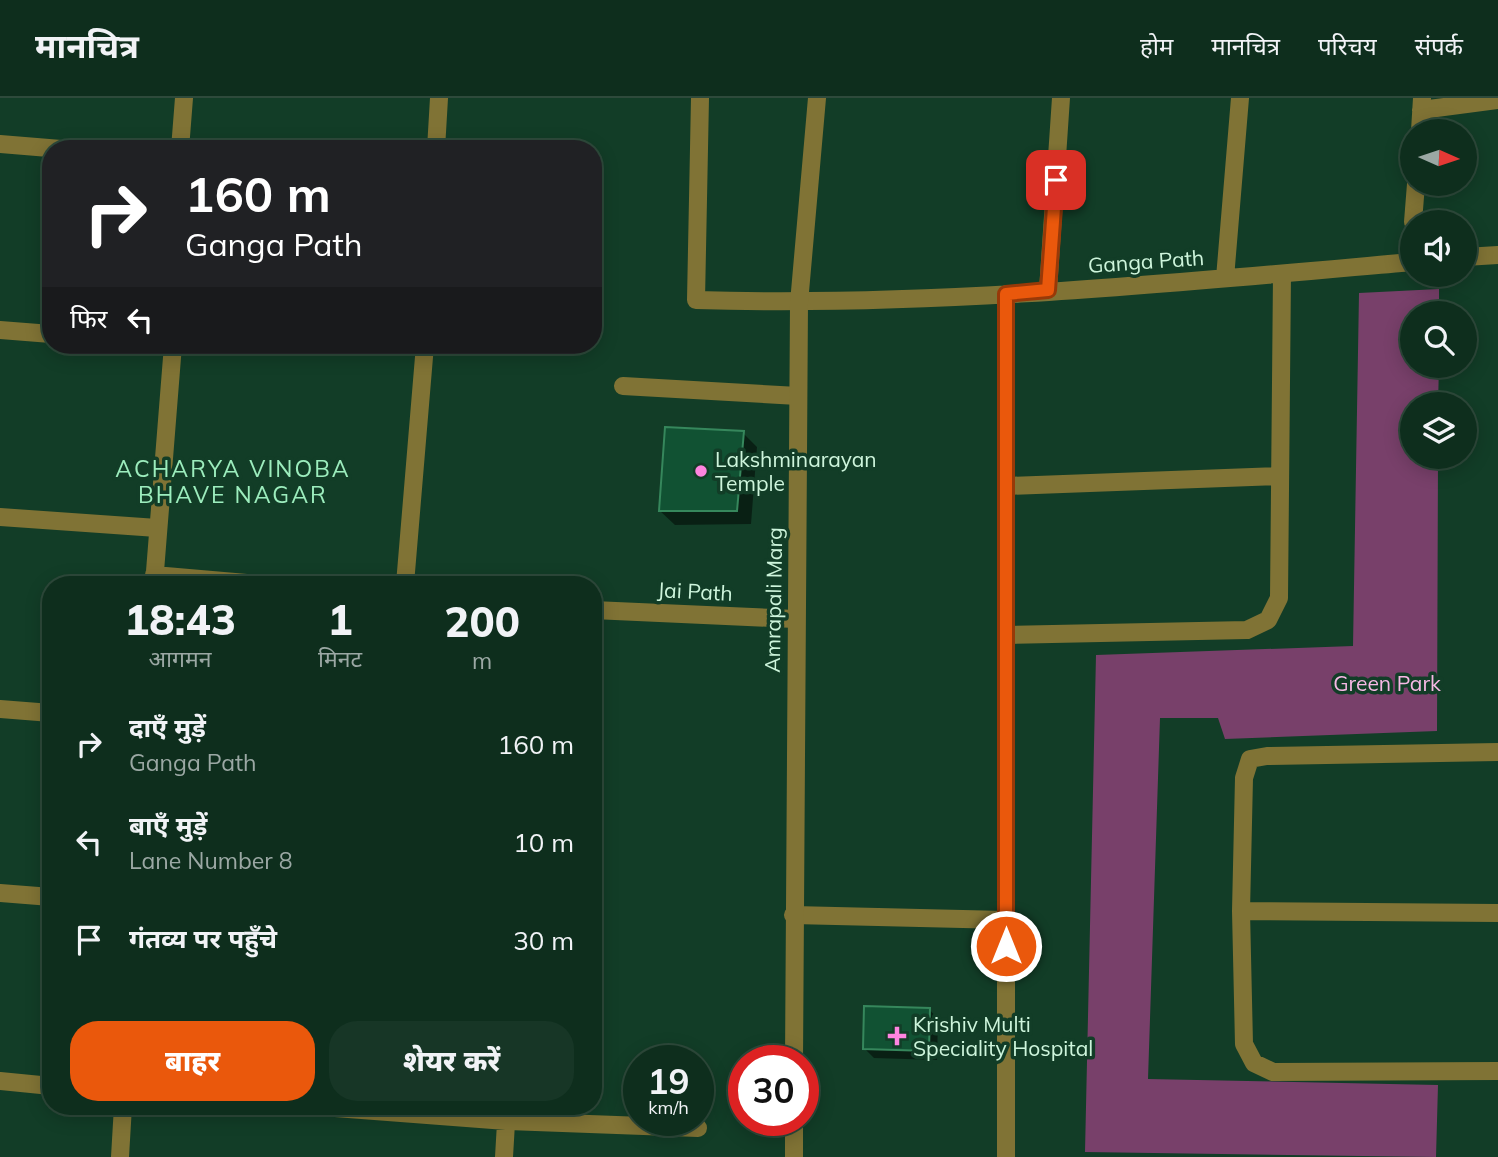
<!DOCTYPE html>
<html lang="hi">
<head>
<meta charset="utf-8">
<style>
  body { margin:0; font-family:Mulish,"Noto Sans Devanagari",sans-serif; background:#173626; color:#f1f3f6; height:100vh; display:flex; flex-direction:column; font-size:26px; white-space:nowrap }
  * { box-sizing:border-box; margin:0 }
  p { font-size:23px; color:#9ba8a4 }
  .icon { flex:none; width:38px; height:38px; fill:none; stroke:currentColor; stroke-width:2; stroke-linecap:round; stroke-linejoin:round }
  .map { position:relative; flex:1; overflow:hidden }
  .panel { position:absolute; left:42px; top:478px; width:560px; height:539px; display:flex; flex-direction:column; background:#0e2e1d; border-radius:28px; box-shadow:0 4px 18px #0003,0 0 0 2px #2e4a3b }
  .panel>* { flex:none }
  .top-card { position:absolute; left:42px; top:42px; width:560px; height:214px; border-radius:28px; box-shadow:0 4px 18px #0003,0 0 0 2px #2e4a3b; background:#202124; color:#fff; overflow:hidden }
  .needle { width:46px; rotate:93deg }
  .buttons { position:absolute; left:1400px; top:21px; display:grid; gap:14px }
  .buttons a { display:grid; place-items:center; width:77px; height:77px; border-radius:50%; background:#0e2e1d; box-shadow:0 4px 18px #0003,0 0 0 2px #2e4a3b; font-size:35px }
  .speed { position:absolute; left:623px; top:947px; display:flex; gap:14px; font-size:35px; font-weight:700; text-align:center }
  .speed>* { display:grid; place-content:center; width:91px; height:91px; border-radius:50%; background:#0e2e1d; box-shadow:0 4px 18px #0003,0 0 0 2px #2e4a3b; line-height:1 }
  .speed small { font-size:18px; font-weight:400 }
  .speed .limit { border:10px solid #d22; background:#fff; color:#111 }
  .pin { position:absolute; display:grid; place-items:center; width:60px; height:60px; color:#fff; margin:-30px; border-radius:14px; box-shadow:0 4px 10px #0006 }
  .me { position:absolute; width:77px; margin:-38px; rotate:0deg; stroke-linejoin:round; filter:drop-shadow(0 0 5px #0008) }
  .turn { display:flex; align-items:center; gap:24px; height:147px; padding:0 28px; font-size:32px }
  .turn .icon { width:91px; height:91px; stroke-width:2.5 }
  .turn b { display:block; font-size:49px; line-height:60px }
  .then { display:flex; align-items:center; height:66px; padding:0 28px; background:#0003; gap:14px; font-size:26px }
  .eta { display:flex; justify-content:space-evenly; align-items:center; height:119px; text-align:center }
  .eta b { font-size:42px; font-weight:800; line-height:49px }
  .button { display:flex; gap:14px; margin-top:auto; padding:14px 28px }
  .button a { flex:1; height:80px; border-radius:28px; background:#ea580c; color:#fff; font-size:28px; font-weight:800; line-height:80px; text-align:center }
  .button a+a { background:#173626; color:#f1f3f6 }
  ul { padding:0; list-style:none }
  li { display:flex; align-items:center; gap:21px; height:98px; padding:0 28px }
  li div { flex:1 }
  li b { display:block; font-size:26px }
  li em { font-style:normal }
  header { display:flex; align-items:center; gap:42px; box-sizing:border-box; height:98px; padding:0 35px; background:#0e2e1d; border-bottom:2px solid #2e4a3b }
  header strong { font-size:33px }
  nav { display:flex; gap:38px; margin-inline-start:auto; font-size:24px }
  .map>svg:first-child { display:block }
  .green { fill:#78406a }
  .shadow { fill:#0007 }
  .building { fill:#115233; stroke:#36875c; stroke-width:2 }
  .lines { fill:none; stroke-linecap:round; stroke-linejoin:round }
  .minor { stroke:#807335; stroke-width:18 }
  .tertiary { stroke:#807335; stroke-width:18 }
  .route-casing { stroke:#983908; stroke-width:18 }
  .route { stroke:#ea580c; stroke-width:12 }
  .poi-dot { fill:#fe85e0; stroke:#123d27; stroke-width:2.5 }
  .labels { text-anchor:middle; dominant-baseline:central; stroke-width:7; stroke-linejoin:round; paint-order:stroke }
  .street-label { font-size:21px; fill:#cef5dc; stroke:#123d27 }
  .poi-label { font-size:21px; fill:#cef5dc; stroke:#123d27; text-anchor:start }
  .park-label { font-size:21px; fill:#f8b9e6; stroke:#123d27 }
  .neighbourhood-label { font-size:23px; letter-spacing:2px; fill:#9cedbd; stroke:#123d27 }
</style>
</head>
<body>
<header>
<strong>मानचित्र</strong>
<nav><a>होम</a><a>मानचित्र</a><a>परिचय</a><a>संपर्क</a></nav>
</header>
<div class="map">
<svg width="1498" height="1059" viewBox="0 0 1498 1059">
  <rect width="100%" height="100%" fill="#123d27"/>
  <!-- green -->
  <path class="green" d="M1439,191V215H1412V268H1439L1438,306H1412V359H1438L1437,633L1225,641L1218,620H1160L1148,981L1438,987L1436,1059L1085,1054L1096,557L1353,548L1359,195Z"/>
  <!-- shadow -->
  <path class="shadow" d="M743,335L757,349L751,426L675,427L660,413Z
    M929,911L938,921L937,962L874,960L865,951Z"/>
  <!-- building -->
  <path class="building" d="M665,329L744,333L737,413H659Z
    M864,908L930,910L929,953L863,951Z"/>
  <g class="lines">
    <!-- minor -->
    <path class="minor" d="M700,0L696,202C935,209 1175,185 1412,164
      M1421,12L1498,2
      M1420,33L1422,0
      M0,46L61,51
      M180,51L184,0
      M436,51L439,0
      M1413,124L1416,86
      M1465,159L1498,157
      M1410,164L1412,138
      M1225,180L1240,0
      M1048,192L1061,0
      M1006,196V1059
      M0,232L51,236
      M623,288L798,298
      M1006,388L1280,378
      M0,419L157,430
      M154,477L260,486
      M154,486L173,247
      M405,486L425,247
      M593,512L795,521
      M1007,537L1247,532L1268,522L1279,500L1282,176
      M0,611L51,615
      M1498,654L1267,658L1250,661L1244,680L1241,813L1244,946L1254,965L1273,974L1498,973
      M0,795L51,799
      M1241,813L1498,815
      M793,817L1005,822
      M0,983L51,988
      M309,1008L506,1023L698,1030
      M120,1059L123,1008
      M504,1059L507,1008"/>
    <!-- tertiary -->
    <path class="tertiary" d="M794,962L799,205L817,0
      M794,1022V1059"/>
  </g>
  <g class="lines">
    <!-- route casing -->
    <g class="route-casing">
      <path id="route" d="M1006,848V196L1048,192L1056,82"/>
    </g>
    <!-- route -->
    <use href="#route" class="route"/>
  </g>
  <!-- markers -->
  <g class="poi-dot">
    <circle cx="701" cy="373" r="7"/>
    <path d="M893.5 927.5h7v7h7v7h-7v7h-7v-7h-7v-7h7z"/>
  </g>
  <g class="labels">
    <!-- street labels -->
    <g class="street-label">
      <text transform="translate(1146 163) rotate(-4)">Ganga Path</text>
      <text transform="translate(695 493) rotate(3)">Jai Path</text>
      <text transform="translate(773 502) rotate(-89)">Amrapali Marg</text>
    </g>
    <!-- poi labels -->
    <g class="poi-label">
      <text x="715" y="361">Lakshminarayan<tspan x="715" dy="24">Temple</tspan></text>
      <text x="913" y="926">Krishiv Multi<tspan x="913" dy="24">Speciality Hospital</tspan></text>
    </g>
    <!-- park labels -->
    <g class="park-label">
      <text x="1387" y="585">Green Park</text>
    </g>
    <!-- neighbourhood labels -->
    <g class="neighbourhood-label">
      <text x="233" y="370">ACHARYA VINOBA<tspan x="233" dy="26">BHAVE NAGAR</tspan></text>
    </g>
  </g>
</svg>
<div class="buttons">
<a><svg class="needle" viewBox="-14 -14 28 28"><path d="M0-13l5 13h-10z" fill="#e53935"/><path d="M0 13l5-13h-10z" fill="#9ba8a4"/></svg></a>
<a><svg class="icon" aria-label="sound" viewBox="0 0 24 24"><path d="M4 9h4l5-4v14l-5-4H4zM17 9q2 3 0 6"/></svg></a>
<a><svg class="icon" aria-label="search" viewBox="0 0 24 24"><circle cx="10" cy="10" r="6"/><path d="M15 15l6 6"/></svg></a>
<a><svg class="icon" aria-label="layers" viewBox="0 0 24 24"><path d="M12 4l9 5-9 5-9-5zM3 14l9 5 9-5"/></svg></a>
</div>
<div class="speed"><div>19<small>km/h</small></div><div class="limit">30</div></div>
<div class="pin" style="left:1056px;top:82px;background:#d93025"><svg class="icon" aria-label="arrive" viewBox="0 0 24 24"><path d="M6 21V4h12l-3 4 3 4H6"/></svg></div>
<svg class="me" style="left:1006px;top:848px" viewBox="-20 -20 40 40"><circle r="17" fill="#ea580c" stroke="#fff" stroke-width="3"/><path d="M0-11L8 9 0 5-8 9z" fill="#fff"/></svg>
<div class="top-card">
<div class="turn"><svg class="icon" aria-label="right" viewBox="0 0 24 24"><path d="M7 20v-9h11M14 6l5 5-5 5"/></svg><div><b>160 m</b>Ganga Path</div></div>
<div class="then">फिर<svg class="icon" aria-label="left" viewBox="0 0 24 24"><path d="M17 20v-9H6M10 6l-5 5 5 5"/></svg></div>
</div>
<section class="panel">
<div class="eta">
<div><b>18:43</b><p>आगमन</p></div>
<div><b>1</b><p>मिनट</p></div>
<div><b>200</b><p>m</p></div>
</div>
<ul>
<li><svg class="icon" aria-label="right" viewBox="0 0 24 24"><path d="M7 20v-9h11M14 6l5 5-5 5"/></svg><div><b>दाएँ मुड़ें</b><p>Ganga Path</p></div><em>160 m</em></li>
<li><svg class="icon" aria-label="left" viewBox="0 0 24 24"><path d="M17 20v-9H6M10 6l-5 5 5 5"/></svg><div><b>बाएँ मुड़ें</b><p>Lane Number 8</p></div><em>10 m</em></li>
<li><svg class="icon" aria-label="arrive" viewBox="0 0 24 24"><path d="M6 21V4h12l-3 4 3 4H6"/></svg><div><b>गंतव्य पर पहुँचे</b></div><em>30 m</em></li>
</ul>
<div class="button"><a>बाहर</a><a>शेयर करें</a></div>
</section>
</div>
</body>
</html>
